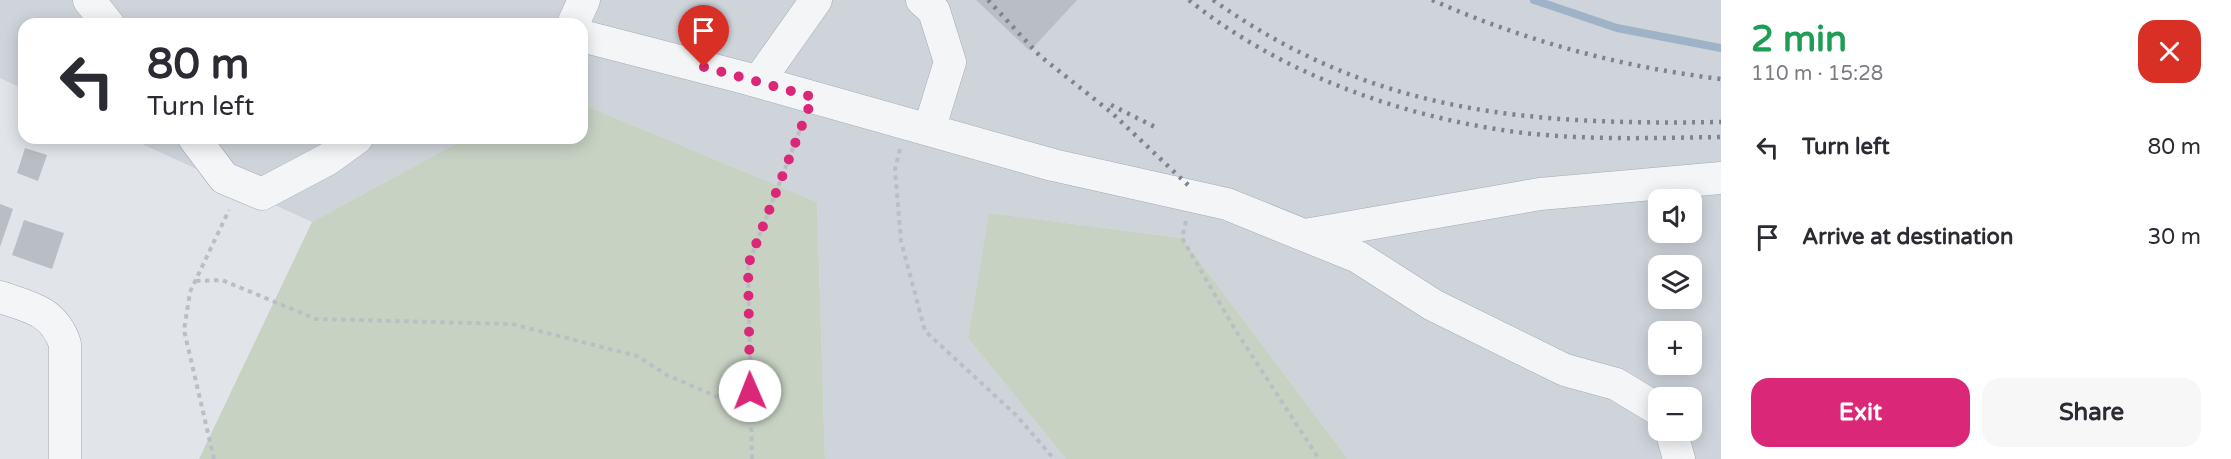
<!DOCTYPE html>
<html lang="en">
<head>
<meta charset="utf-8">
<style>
  body { margin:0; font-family:"Varela Round",sans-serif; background:#f7f7f7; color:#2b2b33; height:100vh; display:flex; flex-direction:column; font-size:22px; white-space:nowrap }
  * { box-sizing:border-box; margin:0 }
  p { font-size:20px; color:#7c7c81 }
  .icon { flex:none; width:33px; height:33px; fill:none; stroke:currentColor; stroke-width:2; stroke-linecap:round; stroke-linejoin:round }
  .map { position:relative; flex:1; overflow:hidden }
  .panel { display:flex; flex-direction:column; background:#fff; width:510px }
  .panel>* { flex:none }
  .top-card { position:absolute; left:18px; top:18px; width:570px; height:126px; border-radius:18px; box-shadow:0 3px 15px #0003; background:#fff; color:#2b2b33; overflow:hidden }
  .tools { position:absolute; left:1648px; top:189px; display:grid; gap:12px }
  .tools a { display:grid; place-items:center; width:54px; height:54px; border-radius:12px; background:#fff; box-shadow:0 3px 15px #0003; font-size:30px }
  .pin { position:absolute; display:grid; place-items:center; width:51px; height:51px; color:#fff; margin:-62px -26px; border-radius:50% 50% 50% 0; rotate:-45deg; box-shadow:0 0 6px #0007 }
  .pin .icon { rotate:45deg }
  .me { position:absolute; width:66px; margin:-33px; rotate:359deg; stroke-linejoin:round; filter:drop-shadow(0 0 4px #0008) }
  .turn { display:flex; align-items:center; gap:21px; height:126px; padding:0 30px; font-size:27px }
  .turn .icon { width:78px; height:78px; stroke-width:2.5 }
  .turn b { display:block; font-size:42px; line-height:51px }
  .round { display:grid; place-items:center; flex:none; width:63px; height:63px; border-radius:18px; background:#f7f7f7 }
  .overview { display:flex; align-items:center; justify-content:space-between; height:102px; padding:0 30px }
  h1 { font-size:36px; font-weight:700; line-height:45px; color:#1e9e55 }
  .cta { display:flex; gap:12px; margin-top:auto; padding:12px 30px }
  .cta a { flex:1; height:69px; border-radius:18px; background:#db2777; color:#fff; font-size:24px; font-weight:700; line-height:69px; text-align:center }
  .cta a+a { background:#f7f7f7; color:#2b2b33 }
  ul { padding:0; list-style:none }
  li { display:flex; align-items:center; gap:18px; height:90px; padding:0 30px }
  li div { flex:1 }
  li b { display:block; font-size:22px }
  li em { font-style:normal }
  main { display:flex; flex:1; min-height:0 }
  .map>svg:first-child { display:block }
  .built { fill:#cfd4db; fill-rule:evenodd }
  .green { fill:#c7d2c3 }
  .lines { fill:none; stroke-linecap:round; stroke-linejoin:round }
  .stream { stroke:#9eb3c7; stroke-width:8 }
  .building { fill:#b9bec5 }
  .minor-casing { stroke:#a6abb3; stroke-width:33 }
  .path { stroke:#bbbfc4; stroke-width:4; stroke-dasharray:4.5 4.5; stroke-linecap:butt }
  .minor { stroke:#f4f5f7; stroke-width:32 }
  .rail { stroke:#7c8491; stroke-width:4.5; stroke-dasharray:3 6; stroke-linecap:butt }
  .route { stroke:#db2777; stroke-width:10; stroke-dasharray:0 18 }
</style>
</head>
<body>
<main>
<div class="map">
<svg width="1721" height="459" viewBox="0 0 1721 459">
  <rect width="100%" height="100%" fill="#e1e4e9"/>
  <!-- built -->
  <path class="built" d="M0,0H1721V459H1348L1182,238L990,213L968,338L1066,459H825L817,202L582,104V24H24V89L0,78ZM1659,200H1692V232H1659ZM1659,266H1692V298H1659ZM1659,332H1692V364H1659ZM1659,398H1692V430H1659Z
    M129,138H466L312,222Z"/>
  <!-- green -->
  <path class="green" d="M582,104L817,202L825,459H199L312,222L466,138H582Z
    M989,213L1182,238L1348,459H1066L968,338Z"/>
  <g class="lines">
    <!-- stream -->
    <path class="stream" d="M1534,0L1617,28L1721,48"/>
  </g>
  <!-- building -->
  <path class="building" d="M976,0H1077L1030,51Z
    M25,148L47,155L38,181L17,173Z
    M0,204L13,209L0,247Z
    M24,220L64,233L52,269L12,255Z"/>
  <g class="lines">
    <!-- minor casing -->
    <g class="minor-casing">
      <path id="minor" d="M89,0L108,24
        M922,0L934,11L950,62L929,130
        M573,24L584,0
        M582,36L745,78L1053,165L1227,204L1358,257L1433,305L1565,370L1616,384L1659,410
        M758,82L816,0
        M194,138L224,178L262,194L328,159L357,138
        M1305,235L1540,194L1721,178
        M0,297C30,307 54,311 65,344V459
        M1671,430L1679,459"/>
    </g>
    <!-- path -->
    <path class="path" d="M900,149L895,170L901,241L925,331L1017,416L1054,459
      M1186,221L1182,238L1236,331L1319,459
      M196,281L222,280L316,319L512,324L637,356L667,375L750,411
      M214,459L184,330L190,292L229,210
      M752,459L748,265L803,122"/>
    <!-- minor -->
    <use href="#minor" class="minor"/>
    <!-- rail -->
    <path class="rail" d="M988,0L1040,56L1112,113L1188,185
      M1189,0C1277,71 1391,113 1502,130C1573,141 1649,138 1721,137
      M1213,0C1375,115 1529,125 1721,122
      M1432,0C1525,41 1621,67 1721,79
      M1111,105L1155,127"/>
  </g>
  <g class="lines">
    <!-- route -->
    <path class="route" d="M704,67L813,97L748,265L750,391"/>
  </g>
</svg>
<div class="tools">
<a><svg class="icon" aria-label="sound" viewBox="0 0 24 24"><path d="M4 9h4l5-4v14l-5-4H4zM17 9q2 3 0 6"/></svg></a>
<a><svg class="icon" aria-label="layers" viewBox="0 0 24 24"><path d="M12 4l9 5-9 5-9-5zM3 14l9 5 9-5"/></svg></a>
<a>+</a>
<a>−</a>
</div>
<div class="pin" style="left:704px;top:67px;background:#d93025"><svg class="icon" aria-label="arrive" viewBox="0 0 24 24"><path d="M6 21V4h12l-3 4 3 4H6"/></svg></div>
<svg class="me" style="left:750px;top:391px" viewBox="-20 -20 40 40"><circle r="19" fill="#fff"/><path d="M0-13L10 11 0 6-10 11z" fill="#db2777"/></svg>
<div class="top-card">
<div class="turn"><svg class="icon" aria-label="left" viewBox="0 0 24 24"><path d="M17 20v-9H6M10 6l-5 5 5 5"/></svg><div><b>80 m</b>Turn left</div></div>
</div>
</div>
<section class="panel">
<div class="overview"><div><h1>2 min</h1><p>110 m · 15:28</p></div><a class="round" style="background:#d93025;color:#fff"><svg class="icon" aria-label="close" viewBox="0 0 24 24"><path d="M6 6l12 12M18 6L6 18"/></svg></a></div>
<ul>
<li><svg class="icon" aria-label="left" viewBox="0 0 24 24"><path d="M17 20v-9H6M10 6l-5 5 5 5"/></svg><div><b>Turn left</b></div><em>80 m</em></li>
<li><svg class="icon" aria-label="arrive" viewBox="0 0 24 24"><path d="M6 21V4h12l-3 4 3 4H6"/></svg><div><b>Arrive at destination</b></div><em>30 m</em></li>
</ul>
<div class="cta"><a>Exit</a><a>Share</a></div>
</section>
</main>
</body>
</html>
